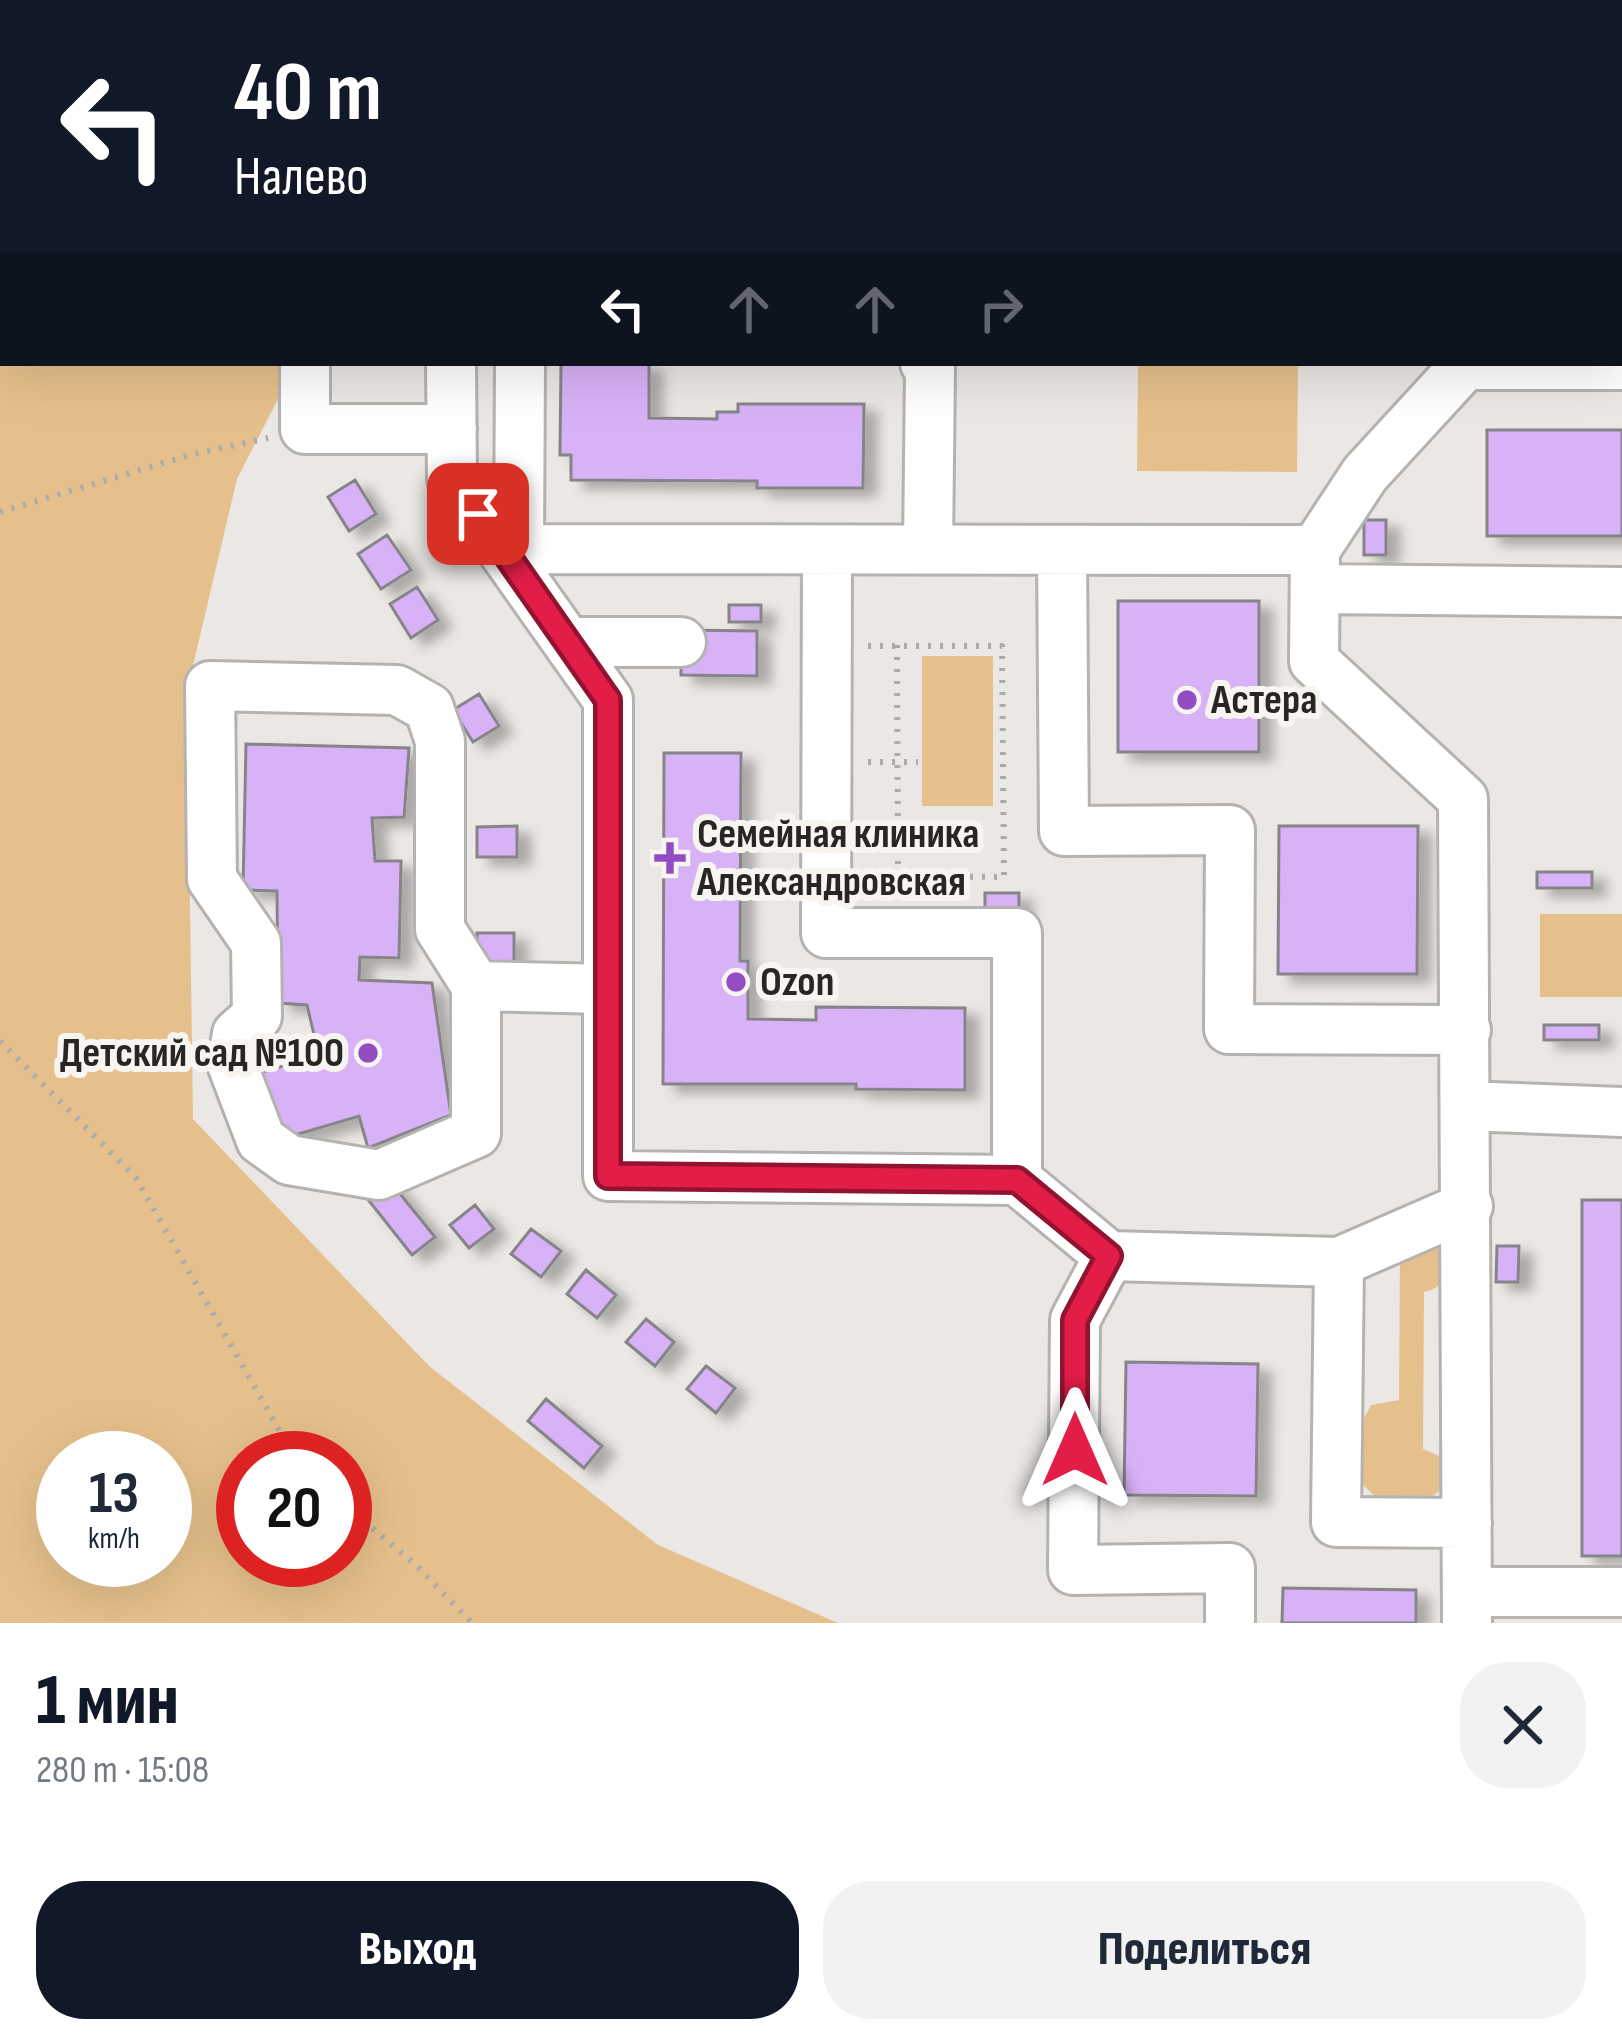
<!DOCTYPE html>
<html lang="ru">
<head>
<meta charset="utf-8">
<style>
  body { margin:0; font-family:"Sofia Sans Condensed",sans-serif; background:#f2f2f3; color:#1f2937; height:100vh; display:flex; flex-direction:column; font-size:45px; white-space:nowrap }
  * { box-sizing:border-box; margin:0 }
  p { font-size:39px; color:#747a83 }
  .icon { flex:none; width:66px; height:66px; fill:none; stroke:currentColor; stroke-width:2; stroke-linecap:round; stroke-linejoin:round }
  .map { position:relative; height:1623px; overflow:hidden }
  .drawer { display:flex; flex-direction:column; background:#fff; flex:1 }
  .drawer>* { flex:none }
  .top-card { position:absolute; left:0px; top:0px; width:1623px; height:366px; box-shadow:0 12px 48px #0002; background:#111827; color:#fff; overflow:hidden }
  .speed { position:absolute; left:36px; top:1431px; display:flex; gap:24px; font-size:60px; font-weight:700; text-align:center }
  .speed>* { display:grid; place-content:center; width:156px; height:156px; border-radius:50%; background:#fff; box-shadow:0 12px 48px #0002; line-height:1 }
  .speed small { font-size:30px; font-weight:400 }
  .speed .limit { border:18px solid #d22; background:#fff; color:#111 }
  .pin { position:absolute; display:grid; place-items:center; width:102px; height:102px; color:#fff; margin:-51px; border-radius:24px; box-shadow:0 6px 18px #0006 }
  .me { position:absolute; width:132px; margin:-66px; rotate:0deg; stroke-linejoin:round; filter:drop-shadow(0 0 9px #0008) }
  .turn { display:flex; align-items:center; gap:42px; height:252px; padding:0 36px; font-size:54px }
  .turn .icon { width:156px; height:156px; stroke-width:2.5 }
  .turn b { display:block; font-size:84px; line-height:102px }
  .lanes { display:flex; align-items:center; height:114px; padding:0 36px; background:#0003; justify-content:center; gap:60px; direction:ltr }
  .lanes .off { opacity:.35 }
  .round { display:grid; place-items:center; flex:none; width:126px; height:126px; border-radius:48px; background:#f2f2f3 }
  .headline { display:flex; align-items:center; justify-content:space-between; height:204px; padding:0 36px }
  h1 { font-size:72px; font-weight:800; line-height:90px; color:#111827 }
  .button { display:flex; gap:24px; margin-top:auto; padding:24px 36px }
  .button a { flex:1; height:138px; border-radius:48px; background:#111827; color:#fff; font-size:48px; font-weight:800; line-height:138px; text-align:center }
  .button a+a { background:#f2f2f3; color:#1f2937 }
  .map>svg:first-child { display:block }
  .green { fill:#e6c08c; fill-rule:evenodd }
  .building { fill:#d7b2f6; stroke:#868488; stroke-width:3; filter:url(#shadow) }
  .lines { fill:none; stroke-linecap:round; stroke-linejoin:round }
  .minor-casing { stroke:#b5b3af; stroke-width:54 }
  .path { stroke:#adaba8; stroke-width:6; stroke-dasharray:3 9; stroke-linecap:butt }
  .minor { stroke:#fff; stroke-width:48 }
  .route-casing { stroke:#92132f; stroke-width:30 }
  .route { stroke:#e11d48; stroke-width:21 }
  .poi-dot { fill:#914dc1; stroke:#f8f5f1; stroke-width:4.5 }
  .labels { text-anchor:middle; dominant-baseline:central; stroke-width:12; stroke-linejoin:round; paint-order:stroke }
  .poi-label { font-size:42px; font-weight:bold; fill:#272625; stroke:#f8f5f1; text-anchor:start }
</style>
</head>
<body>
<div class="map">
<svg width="1622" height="1623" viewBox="0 0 1622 1623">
  <defs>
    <filter id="shadow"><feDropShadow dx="13" dy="8" stdDeviation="6" flood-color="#0004"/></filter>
  </defs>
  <rect width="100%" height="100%" fill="#eae7e4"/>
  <!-- green -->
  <path class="green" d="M0,0L75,3H3V363H277L284,387L237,479L187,691L193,1119L429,1366L658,1545L838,1623H0ZM63,1458H165V1560H63ZM243,1458H345V1560H243Z
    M1138,363H1298L1297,472L1137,471Z
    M922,656H993V806H922Z
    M1540,914H1622V997H1540Z
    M1431,1243L1447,1259C1445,1279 1445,1287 1424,1292L1423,1449L1439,1456L1446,1466L1443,1489L1424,1501L1379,1500L1363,1485L1361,1424L1371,1405L1399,1400L1400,1254Z"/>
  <!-- building -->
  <path class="building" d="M561,363H649V418L717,419V412H738V404H864L863,488H757V481L571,480V455H560Z
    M1487,430H1622V536H1487Z
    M355,480L376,514L349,531L328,497Z
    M1364,520H1386V555H1364Z
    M387,535L411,570L381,589L358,554Z
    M417,587L438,620L411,638L390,604Z
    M1118,601H1259V752H1118Z
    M729,605H761V622H729Z
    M681,630L757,631V676L681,675Z
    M479,694L499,726L473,742L453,710Z
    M246,744L409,748L404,817L372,818L375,861H401L399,958L360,957L359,980L432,983L451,1115L368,1148L359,1116L285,1138L262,1072L319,1056L307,1005L278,1003L277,891L243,890Z
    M664,753H741L740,961H748V1019L816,1020V1007L965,1008V1090L856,1089V1084H663Z
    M517,826V857H477V827Z
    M1279,826H1418L1417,974H1278Z
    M1537,872H1592V888H1537Z
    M985,893H1019V910H985Z
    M477,933H514V964H477Z
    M1544,1025H1599V1040H1544Z
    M388,1179L435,1237L412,1255L366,1197Z
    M1582,1200H1622V1556H1582Z
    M475,1205L494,1229L469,1248L450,1225Z
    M531,1229L561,1251L541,1277L511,1254Z
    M1497,1246H1519L1518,1282H1496Z
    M586,1270L616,1295L597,1318L567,1294Z
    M646,1319L674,1342L655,1366L626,1342Z
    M1126,1362L1258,1364L1256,1496L1124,1495Z
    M706,1366L735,1388L716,1413L687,1389Z
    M546,1399L602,1446L584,1468L528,1421Z
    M1283,1588L1416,1590V1623H1282Z"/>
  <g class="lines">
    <!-- minor casing -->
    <g class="minor-casing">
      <path id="minor" d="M329,0L330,3
        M439,0L440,3
        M717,0V3
        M1069,0V3
        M1397,0L1400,3
        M127,3L134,0
        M305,363V429H452
        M451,363L452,479L608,700V1176L1017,1180L1109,1256L1075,1320L1073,1570L1230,1568V1623
        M925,363L930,368L928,550
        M1467,365H1622
        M504,549L1315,550
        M519,549L520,363
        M827,550L826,933H1017V1180
        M1062,550L1064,831L1230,830L1229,1029L1466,1030
        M1315,589L1622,592
        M568,642H681
        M476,986V1133L379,1175L289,1160L261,1140L232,1064L237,1034L257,1016L256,943L212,879L210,686L397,690L429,708L440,741V929L476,986L607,989
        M1465,1106L1622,1112
        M1109,1256L1339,1262
        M1467,1523L1336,1522L1339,1262L1468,1206
        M1467,1592H1622
        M1467,1623L1463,799L1314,661L1315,550L1365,474L1467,363"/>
    </g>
    <!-- path -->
    <path class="path" d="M0,91L3,84
      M0,512L190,455L268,438
      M897,645L898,894
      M868,646H1002L1004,877L898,876
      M868,762H918
      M0,1041L136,1178L295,1458
      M345,1505L417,1566L472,1623"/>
    <!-- minor -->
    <use href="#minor" class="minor"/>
  </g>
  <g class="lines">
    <!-- route casing -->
    <g class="route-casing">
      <path id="route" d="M478,514L608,700V1176L1017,1180L1109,1256L1075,1320V1450"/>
    </g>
    <!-- route -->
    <use href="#route" class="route"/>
  </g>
  <!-- markers -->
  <g class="poi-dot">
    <circle cx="1187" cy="700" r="12"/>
    <path d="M664 840h12v12h12v12h-12v12h-12v-12h-12v-12h12z"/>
    <circle cx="736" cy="982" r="12"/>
    <circle cx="368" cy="1053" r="12"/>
  </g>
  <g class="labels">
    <!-- poi labels -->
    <g class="poi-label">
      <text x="1211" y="700">Астера</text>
      <text x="697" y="834">Семейная клиника<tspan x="697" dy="48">Александровская</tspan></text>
      <text x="760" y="982">Ozon</text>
      <text x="344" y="1053" text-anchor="end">Детский сад №100</text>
    </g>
  </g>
</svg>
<div class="speed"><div>13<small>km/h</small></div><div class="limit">20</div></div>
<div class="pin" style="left:478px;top:514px;background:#d93025"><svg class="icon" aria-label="arrive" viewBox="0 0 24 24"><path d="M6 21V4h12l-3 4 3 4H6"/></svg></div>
<svg class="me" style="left:1075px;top:1450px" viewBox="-20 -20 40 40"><path d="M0-17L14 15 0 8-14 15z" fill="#e11d48" stroke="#fff" stroke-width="4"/></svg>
<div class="top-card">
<div class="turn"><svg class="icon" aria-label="left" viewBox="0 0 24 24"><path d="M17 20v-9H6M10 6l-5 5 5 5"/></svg><div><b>40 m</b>Налево</div></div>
<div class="lanes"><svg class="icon" aria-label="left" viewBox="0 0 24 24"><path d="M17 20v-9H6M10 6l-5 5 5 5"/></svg><svg class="icon off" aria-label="ahead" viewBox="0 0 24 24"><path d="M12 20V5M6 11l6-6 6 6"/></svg><svg class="icon off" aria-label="ahead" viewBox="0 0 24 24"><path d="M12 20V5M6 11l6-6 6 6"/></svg><svg class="icon off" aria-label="right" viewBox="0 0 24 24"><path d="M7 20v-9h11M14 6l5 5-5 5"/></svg></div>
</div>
</div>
<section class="drawer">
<div class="headline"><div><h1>1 мин</h1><p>280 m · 15:08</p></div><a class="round"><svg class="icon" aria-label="close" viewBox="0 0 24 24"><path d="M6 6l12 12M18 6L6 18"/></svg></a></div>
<div class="button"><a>Выход</a><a>Поделиться</a></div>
</section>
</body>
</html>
